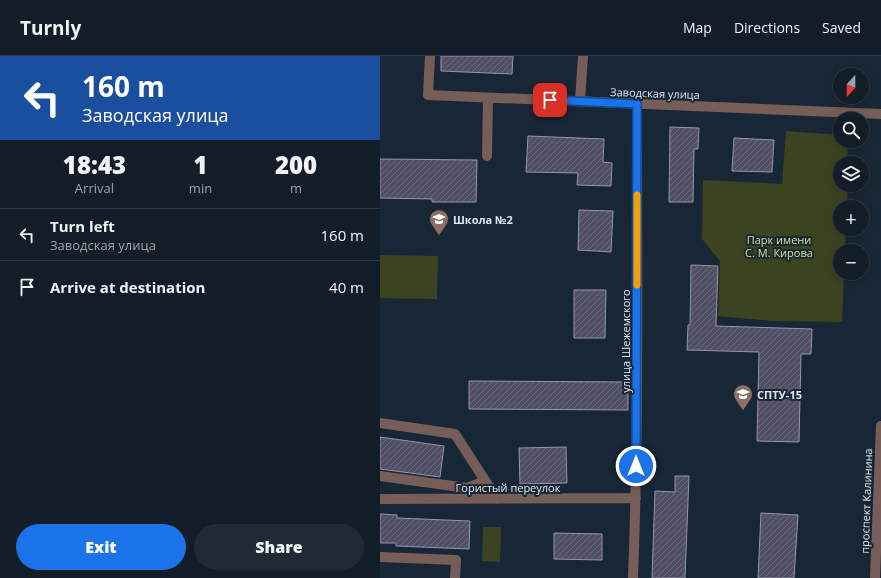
<!DOCTYPE html>
<html lang="en">
<head>
<meta charset="utf-8">
<style>
  body { margin:0; font-family:"Open Sans",sans-serif; background:#1f2a34; color:#f1f3f6; height:100vh; display:flex; flex-direction:column; font-size:15px; white-space:nowrap }
  * { box-sizing:border-box; margin:0 }
  p { font-size:13px; color:#9ca2a8 }
  .icon { flex:none; width:22px; height:22px; fill:none; stroke:currentColor; stroke-width:2; stroke-linecap:round; stroke-linejoin:round }
  .map { position:relative; flex:1; overflow:hidden }
  .details { display:flex; flex-direction:column; background:#121d28; width:380px }
  .details>* { flex:none }
  .guide { background:#1a4fa0; color:#fff; overflow:hidden }
  .needle { width:26px; rotate:201deg }
  .buttons { position:absolute; left:453px; top:12px; display:grid; gap:8px }
  .buttons a { display:grid; place-items:center; width:36px; height:36px; border-radius:50%; background:#121d28; box-shadow:0 2px 10px #0003,0 0 0 1px #313b45; font-size:20px }
  .pin { position:absolute; display:grid; place-items:center; width:34px; height:34px; color:#fff; margin:-17px; border-radius:8px; box-shadow:0 2px 6px #0006 }
  .me { position:absolute; width:44px; margin:-22px; rotate:0deg; stroke-linejoin:round; filter:drop-shadow(0 0 3px #0008) }
  .turn { display:flex; align-items:center; gap:14px; height:84px; padding:0 16px; font-size:18px }
  .turn .icon { width:52px; height:52px; stroke-width:2.5 }
  .turn b { display:block; font-size:28px; line-height:34px }
  .eta { display:flex; justify-content:space-evenly; align-items:center; height:68px; text-align:center }
  .eta b { font-size:24px; font-weight:800; line-height:28px }
  .primary-button { display:flex; gap:8px; margin-top:auto; padding:8px 16px }
  .primary-button a { flex:1; height:46px; border-radius:24px; background:#1a73e8; color:#fff; font-size:16px; font-weight:800; line-height:46px; text-align:center }
  .primary-button a+a { background:#1f2a34; color:#f1f3f6 }
  ul { padding:0; list-style:none }
  li { display:flex; align-items:center; gap:12px; height:52px; padding:0 16px; border-top:1px solid #313b45 }
  li div { flex:1 }
  li b { display:block; font-size:15px }
  li em { font-style:normal }
  header { display:flex; align-items:center; gap:24px; box-sizing:border-box; height:56px; padding:0 20px; background:#121d28; border-bottom:1px solid #313b45 }
  header strong { font-size:19px }
  nav { display:flex; gap:22px; margin-inline-start:auto; font-size:14px }
  main { display:flex; flex:1; min-height:0 }
  .map>svg:first-child { display:block }
  .green { fill:#3c4321 }
  .building { fill:url(#building-hatch); stroke:#9695ac }
  .lines { fill:none; stroke-linecap:round; stroke-linejoin:round }
  .minor { stroke:#775d58; stroke-width:10 }
  .route-casing { stroke:#114b97; stroke-width:10 }
  .route { stroke:#1a73e8; stroke-width:7 }
  .slow { stroke:#f59e0b; stroke-width:7 }
  .labels { text-anchor:middle; dominant-baseline:central; stroke-width:4; stroke-linejoin:round; paint-order:stroke }
  .street-label { font-size:11px; fill:#dee8f2; stroke:#182736 }
  .poi-label { font-size:11px; font-weight:bold; fill:#dee8f2; stroke:#182736; text-anchor:start }
  .park-label { font-size:11px; fill:#cfe18d; stroke:#182736 }
</style>
</head>
<body>
<header>
<strong>Turnly</strong>
<nav><a>Map</a><a>Directions</a><a>Saved</a></nav>
</header>
<main>
<section class="details">
<div class="guide">
<div class="turn"><svg class="icon" aria-label="left" viewBox="0 0 24 24"><path d="M17 20v-9H6M10 6l-5 5 5 5"/></svg><div><b>160 m</b>Заводская улица</div></div>
</div>
<div class="eta">
<div><b>18:43</b><p>Arrival</p></div>
<div><b>1</b><p>min</p></div>
<div><b>200</b><p>m</p></div>
</div>
<ul>
<li><svg class="icon" aria-label="left" viewBox="0 0 24 24"><path d="M17 20v-9H6M10 6l-5 5 5 5"/></svg><div><b>Turn left</b><p>Заводская улица</p></div><em>160 m</em></li>
<li><svg class="icon" aria-label="arrive" viewBox="0 0 24 24"><path d="M6 21V4h12l-3 4 3 4H6"/></svg><div><b>Arrive at destination</b></div><em>40 m</em></li>
</ul>
<div class="primary-button"><a>Exit</a><a>Share</a></div>
</section>
<div class="map">
<svg width="501" height="522" viewBox="0 0 501 522">
  <defs>
    <pattern id="building-hatch" width="6" height="6" patternUnits="userSpaceOnUse"><rect width="6" height="6" fill="#504f64"/><path d="M-1 1l2-2M0 6l6-6M5 7l2-2" fill="none" stroke="#69687b"/></pattern>
  </defs>
  <rect width="100%" height="100%" fill="#182736"/>
  <!-- green -->
  <path class="green" d="M406,75L460,79V85H468L467,107H460V129H465V131H468L467,151H460V173H466L465,195H460V217H464L462,266L392,265L338,260L340,205L322,183L323,124L402,128Z
    M0,199L58,200L57,243L0,242Z
    M103,471H121L120,506L102,505Z"/>
  <!-- building -->
  <path class="building" d="M61,0H133L132,18L61,15Z
    M290,71L319,72L318,93H314L313,146H289Z
    M148,80L224,83L223,106L232,107L231,130L197,129L198,117L146,116Z
    M354,82L394,84L392,116L352,115Z
    M0,103L97,104L96,146H52V143L0,142Z
    M199,154L233,155L231,196L198,194Z
    M311,209L338,210L336,270L432,273L431,298H421L419,386L377,385L379,296L307,294L308,269H310Z
    M194,234H226L225,282H194Z
    M89,325L248,326V354L89,353Z
    M0,381L64,390L60,421L0,413Z
    M186,391L187,427L140,428L139,392Z
    M295,420H309L305,522H272L275,435L295,436Z
    M381,457L418,459L414,522H378Z
    M0,458L17,459V462L90,465L89,493L16,490V487H0Z
    M174,477L222,478V504L174,503Z"/>
  <g class="lines">
    <!-- minor -->
    <path class="minor" d="M50,0L48,39L501,58
      M200,45L203,0
      M107,100L108,42
      M0,367L75,378L117,443
      M0,420L87,432L105,425
      M0,443L256,442
      M0,501L76,504L75,522
      M253,522C259,364 257,206 257,48
      M495,522L501,370"/>
  </g>
  <g class="lines">
    <!-- route casing -->
    <g class="route-casing">
      <path id="route" d="M170,44L257,48L256,410"/>
    </g>
    <!-- route -->
    <use href="#route" class="route"/>
    <!-- slow -->
    <path class="slow" d="M257,139V229"/>
  </g>
  <!-- icons -->
  <defs>
    <g id="school-pin" transform="scale(1)"><path d="M0 17L-7.5 6A9.5 9.5 0 1 1 7.5 6Z" fill="#8d6e63" stroke="#182736"/><path d="M0-5L7-2L0 1L-7-2ZM-4 1L0 2.5L4 1V4Q0 6-4 4Z" fill="#fff"/></g>
    <g id="university-pin" transform="scale(1)"><path d="M0 17L-7.5 6A9.5 9.5 0 1 1 7.5 6Z" fill="#8d6e63" stroke="#182736"/><path d="M0-5L7-2L0 1L-7-2ZM-4 1L0 2.5L4 1V4Q0 6-4 4Z" fill="#fff"/></g>
  </defs>
  <g fill-rule="evenodd">
    <use href="#school-pin" x="59" y="163"/>
    <use href="#university-pin" x="363" y="338"/>
  </g>
  <g class="labels">
    <!-- street labels -->
    <g class="street-label">
      <text transform="translate(275 37) rotate(2)">Заводская улица</text>
      <text transform="translate(245 285) rotate(-90)">улица Шежемского</text>
      <text x="128" y="431">Гористый переулок</text>
      <text transform="translate(486 445) rotate(-88)">проспект Калинина</text>
    </g>
    <!-- poi labels -->
    <g class="poi-label">
      <text x="73" y="163">Школа №2</text>
      <text x="377" y="338">СПТУ-15</text>
    </g>
    <!-- park labels -->
    <g class="park-label">
      <text x="399" y="183">Парк имени<tspan x="399" dy="13">С. М. Кирова</tspan></text>
    </g>
  </g>
</svg>
<div class="buttons">
<a><svg class="needle" viewBox="-14 -14 28 28"><path d="M0-13l5 13h-10z" fill="#e53935"/><path d="M0 13l5-13h-10z" fill="#9ca2a8"/></svg></a>
<a><svg class="icon" aria-label="search" viewBox="0 0 24 24"><circle cx="10" cy="10" r="6"/><path d="M15 15l6 6"/></svg></a>
<a><svg class="icon" aria-label="layers" viewBox="0 0 24 24"><path d="M12 4l9 5-9 5-9-5zM3 14l9 5 9-5"/></svg></a>
<a>+</a>
<a>−</a>
</div>
<div class="pin" style="left:170px;top:44px;background:#d93025"><svg class="icon" aria-label="arrive" viewBox="0 0 24 24"><path d="M6 21V4h12l-3 4 3 4H6"/></svg></div>
<svg class="me" style="left:256px;top:410px" viewBox="-20 -20 40 40"><circle r="17" fill="#1a73e8" stroke="#fff" stroke-width="3"/><path d="M0-11L8 9 0 5-8 9z" fill="#fff"/></svg>
</div>
</main>
</body>
</html>
